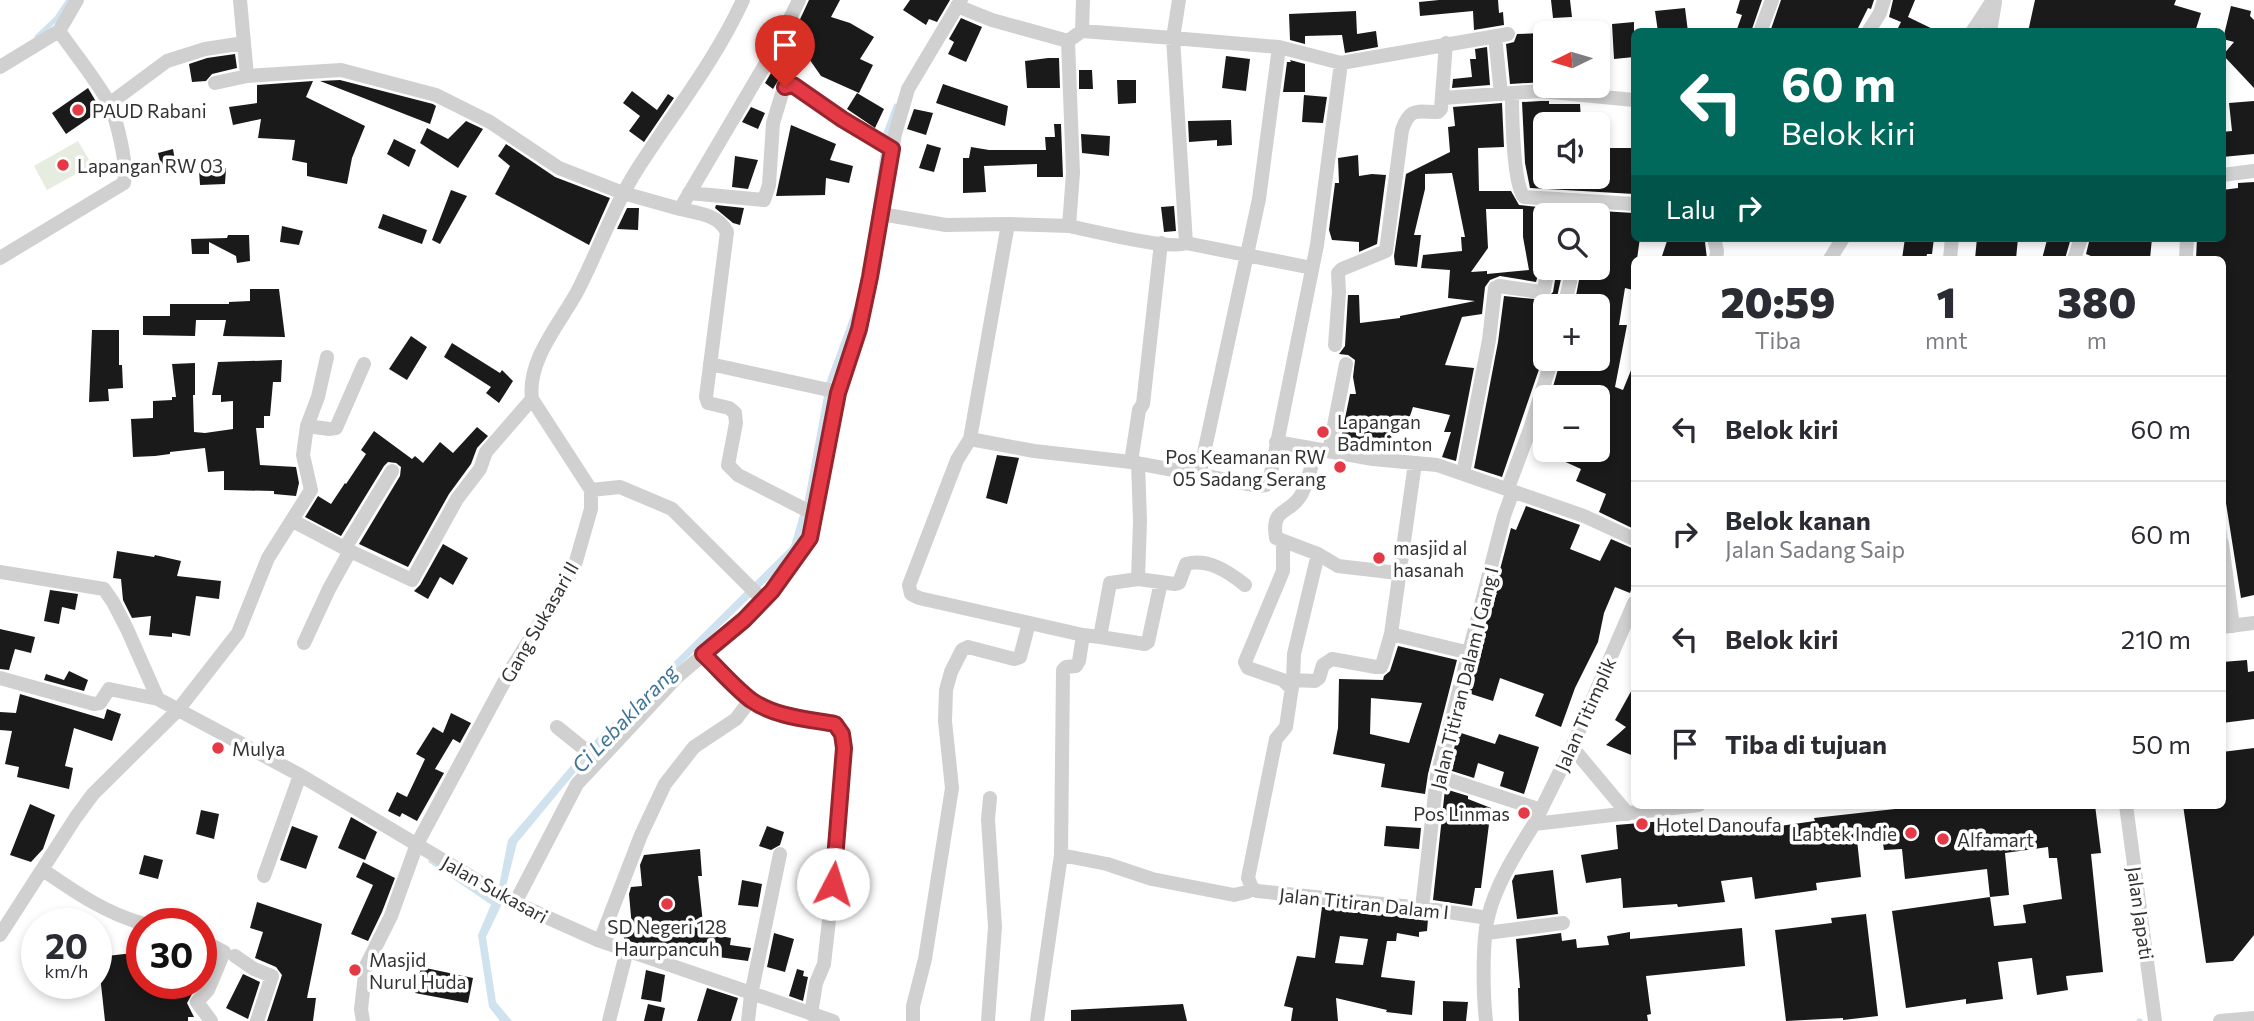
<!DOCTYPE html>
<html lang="id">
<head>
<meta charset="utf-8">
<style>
  body { margin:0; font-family:Commissioner,sans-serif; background:#f7f7f7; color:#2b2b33; height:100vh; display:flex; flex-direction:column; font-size:26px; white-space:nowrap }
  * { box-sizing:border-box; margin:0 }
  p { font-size:23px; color:#7c7c81 }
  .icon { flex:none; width:38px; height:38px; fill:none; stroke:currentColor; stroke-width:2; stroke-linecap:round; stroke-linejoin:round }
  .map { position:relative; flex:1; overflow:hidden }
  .drawer { position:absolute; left:1631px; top:256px; width:595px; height:553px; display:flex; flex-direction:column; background:#fff; border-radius:10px; box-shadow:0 4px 10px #0003 }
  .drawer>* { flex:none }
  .top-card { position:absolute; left:1631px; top:28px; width:595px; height:214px; border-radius:10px; box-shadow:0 4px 10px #0003; background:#00695c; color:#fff; overflow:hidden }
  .needle { width:46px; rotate:265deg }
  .controls { position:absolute; left:1533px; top:21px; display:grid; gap:14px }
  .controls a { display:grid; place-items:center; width:77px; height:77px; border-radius:10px; background:#fff; box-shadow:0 4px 10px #0003; font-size:35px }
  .speed { position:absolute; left:21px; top:908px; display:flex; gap:14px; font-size:35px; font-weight:700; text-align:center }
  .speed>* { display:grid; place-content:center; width:91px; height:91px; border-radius:50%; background:#fff; box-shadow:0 4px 10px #0003; line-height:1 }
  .speed small { font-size:18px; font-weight:400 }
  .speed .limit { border:10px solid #d22; background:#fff; color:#111 }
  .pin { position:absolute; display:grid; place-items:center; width:60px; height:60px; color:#fff; margin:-72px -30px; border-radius:50% 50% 50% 0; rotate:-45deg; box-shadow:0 0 7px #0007 }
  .pin .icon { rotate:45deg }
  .me { position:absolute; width:77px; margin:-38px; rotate:5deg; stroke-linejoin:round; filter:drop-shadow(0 0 5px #0008) }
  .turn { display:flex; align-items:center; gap:24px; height:147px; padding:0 35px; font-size:32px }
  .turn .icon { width:91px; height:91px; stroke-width:2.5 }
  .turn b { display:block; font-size:49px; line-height:60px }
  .then { display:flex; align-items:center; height:66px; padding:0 35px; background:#0003; gap:14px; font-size:26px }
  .eta { display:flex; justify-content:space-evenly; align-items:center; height:119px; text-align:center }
  .eta b { font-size:42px; font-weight:800; line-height:49px }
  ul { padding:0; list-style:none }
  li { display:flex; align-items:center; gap:21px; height:105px; padding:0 35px; border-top:2px solid #e1e1e2 }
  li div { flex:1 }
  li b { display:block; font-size:26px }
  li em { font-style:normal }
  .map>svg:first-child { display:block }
  .green { fill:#e6ecdf }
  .water { fill:#cfe2ee }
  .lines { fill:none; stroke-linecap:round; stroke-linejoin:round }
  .stream { stroke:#cfe2ee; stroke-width:5 }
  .building { fill:#1a1a1a; fill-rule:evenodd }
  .street { stroke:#d0d0d0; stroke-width:14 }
  .route-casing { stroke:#96252e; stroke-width:18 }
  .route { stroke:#e63946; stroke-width:12 }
  .poi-dot { fill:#e63946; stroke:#fff; stroke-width:2.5 }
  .labels { text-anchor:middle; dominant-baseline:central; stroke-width:7; stroke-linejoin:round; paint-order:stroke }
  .poi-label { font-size:19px; fill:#333; stroke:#fff; text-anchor:start }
  .street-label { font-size:19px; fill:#333; stroke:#fff }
  .water-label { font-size:21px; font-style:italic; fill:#3f7597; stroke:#fff }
</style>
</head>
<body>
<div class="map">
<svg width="2254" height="1021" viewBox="0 0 2254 1021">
  <rect width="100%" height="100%" fill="#fff"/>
  <!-- green -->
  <path class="green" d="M78,141L92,165L47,190L34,166Z"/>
  <!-- water -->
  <path class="water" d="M803,504L810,507L799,550L660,685L574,774L517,843L501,906L486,937L496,1002L512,1021H500L489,1007L478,935L499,886L508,840L581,754L791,546Z"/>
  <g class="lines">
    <!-- stream -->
    <path class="stream" d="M37,37L57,18L69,0
      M874,216L886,133L896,106
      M806,508L829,382L859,301
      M2222,520L2226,542
      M431,861L496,905
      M2139,1021H2140"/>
  </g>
  <!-- building -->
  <path class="building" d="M809,0H840L831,17L850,23L874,37L860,59L873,65L859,93L821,76L805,53L790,75L779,79L773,89L765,83L789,43Z
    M910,0H950L937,22L929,19L926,25L903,10Z
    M1439,0H1498L1499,13L1503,12L1504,25L1474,30L1473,11L1420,16L1419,2Z
    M1551,0H1570L1572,17L1553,18Z
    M1740,0H1762L1751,32L1737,29L1742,15L1736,13Z
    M1781,0H1874L1871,9L1868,8L1856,32H1770Z
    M1893,0H1915L1908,17L1939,32H1896L1901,22L1889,17Z
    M2035,0H2176L2174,5L2201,13L2195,32H2028Z
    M2231,6L2251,11L2250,16L2254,20V88L2223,55L2234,42L2223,39Z
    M1685,8L1688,32H1658L1655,11Z
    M1356,11L1357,34L1376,31L1378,47L1345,53L1342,35L1305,36V44L1290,40L1289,14Z
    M961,18L982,27L966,62L948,54L954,42L949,39Z
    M1634,22V57L1614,59L1612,24Z
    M1543,33L1545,82L1510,84L1506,44L1514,42L1517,34Z
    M1487,47L1490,85L1452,88L1453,79L1472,77L1470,59H1476L1475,49Z
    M235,54L237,68L212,74L206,81L192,82L189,64L207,58Z
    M1226,56L1250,59L1246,91L1222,88Z
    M1048,58H1059L1060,88H1027L1025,61Z
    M1290,60L1305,64V92H1283L1287,62H1291Z
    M1079,70H1092L1093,89H1079Z
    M340,80L433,104L436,106L430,124L320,81Z
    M1117,80H1136V103L1118,104Z
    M313,81L306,97L365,126L352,158L347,184L307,176V163L292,160L295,140L258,138L261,119L233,125L229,107L257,103V85Z
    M943,84L1008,106L1005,126L936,103Z
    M88,88L101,110L66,134L52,113Z
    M632,91L657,110L668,94L674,98L644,142L629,131L640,116L623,103Z
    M857,93L884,109L875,128L847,109Z
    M1304,95L1327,97L1323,123L1302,122Z
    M1541,101H1549V104H1580L1581,120L1545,124V177L1579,179L1580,177H1598V157L1609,158V148H1634V194L1530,188L1525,163L1522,102Z
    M2254,101V154L2222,157V132L2232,131L2229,103Z
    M1502,103L1504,147L1478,148L1479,191H1511L1519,205L1547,208L1545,231H1542V261L1536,282L1500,276L1490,280L1485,287L1482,314L1462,317L1445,365L1474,368L1456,461L1442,457L1451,432H1444L1450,415L1413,407L1408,422L1396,420L1390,451L1340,443L1350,394H1356L1353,377L1355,360L1348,355L1339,354L1345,346L1348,295H1359L1360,323L1400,318V316L1475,301L1448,298L1450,270L1421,268L1423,255L1462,251L1461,237H1465L1452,173L1425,174V189L1414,235H1421L1417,267L1395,265L1394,256L1406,174L1450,152L1448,127L1455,126L1453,107ZM1486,209H1523V237L1529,270L1487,274V271L1471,272L1488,248Z
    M751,107L765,113L758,129L742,122Z
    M914,109L933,113L926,135L907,129Z
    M1231,120L1232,145L1217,146V140L1189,142L1188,121Z
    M466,121L483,129L458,168L420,143L427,128L448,139Z
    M1054,124H1061L1063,177H1037V164L984,166L986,192L963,193V158H969L971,147L989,150H1046L1045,137H1055Z
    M791,125L836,144L830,160L853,166L849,183L826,178L825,195L776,196Z
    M1081,134L1110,136L1109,156L1082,153Z
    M394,139L416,150L409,167L387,154Z
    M506,144L555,177L610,198L589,245L495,194L510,166L498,156Z
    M927,144L941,148L934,172L919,168Z
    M173,149L176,166L162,169L158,153Z
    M1358,155L1359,176L1372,174L1386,175L1377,244L1359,252V242L1332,240L1329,230L1335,183H1339L1338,158Z
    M735,156L758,160L748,189L732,187Z
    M226,168L225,184L200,185L199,170Z
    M2254,182V595L2241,598L2222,478V259H2196L2197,238H2222V190L2238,188V183Z
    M451,190L467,196L440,244L432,240Z
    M716,205L744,208L740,225L733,223L715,208Z
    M1174,206L1176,231L1164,232L1161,207Z
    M627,208H639L638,230L617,229Z
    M1567,209L1634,213V238H1640L1637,259H1634L1633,290L1625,288L1619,325H1627L1615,387L1623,390L1634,363V529L1599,512L1606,494L1576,481L1581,469L1539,450H1598V397H1550L1561,359H1598V306H1574L1579,280L1573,273H1567L1561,279L1555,306H1545V352L1502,477L1474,468L1498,342L1504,296L1545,300L1553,292L1557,268H1598V215H1566Z
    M383,214L427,230L422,244L378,228Z
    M282,226L303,231L299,245L280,242Z
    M228,235H249L250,261L237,263L236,256L209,242V254H192L191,239L227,238Z
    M1668,238H1694L1705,242L1707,259H1661Z
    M1905,238H1934L1932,254H1927L1926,259H1902Z
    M1977,238H2018L2016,259H1975Z
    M2046,238H2071L2065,259H2042L2047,240Z
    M2090,238H2152L2150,259H2098L2086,254Z
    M250,289H279L285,337L223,336L226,320H196L195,336L143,335V316H170V304H229V302L250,301Z
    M92,330H119V365H122L123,388L108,389L109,401L89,402Z
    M411,336L427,347L407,380L389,369Z
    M452,343L500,373L502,370L513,381L499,403L486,393L491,387L444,357Z
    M282,360L281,382H273L270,416H264V428H256L260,465L296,467L299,483L296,496L274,494V491L224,490V471L208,472L205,448L170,452V454L155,456L133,457L131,419L153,418V401L172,400V397H176L172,364L195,363V395H193L194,432L205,433L233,429V401L221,402V395H212L218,362Z
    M477,427L488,436L477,448L471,464L449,494L408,567L359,544L400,476L401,467L396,463L388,462L384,466L341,536L305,517L318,496L331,504L345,483L346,484L366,454L361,450L374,431L412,459L415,456L423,463L440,442L453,453Z
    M997,455L1019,458L1007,504L986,498Z
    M1526,506L1580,525L1570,549L1600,561L1611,539L1634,549V581L1630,593L1615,587L1604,613L1598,642L1575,688L1561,727L1535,716L1544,694L1500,678L1493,701L1468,693L1488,615L1497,593L1494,592L1511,528L1516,530Z
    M443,544L468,558L453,585L440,577L428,599L414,591L420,585Z
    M117,551L154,557L155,555L181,561L177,576L221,581L219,599L196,596L190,636L172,633V637L149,635L151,616L132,618L123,600L121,579L113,578Z
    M50,590L78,594L75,610L62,607L59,624L44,621Z
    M0,629L35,637L31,653L15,649L9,670L0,669Z
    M1398,646L1457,660L1428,774L1425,794L1381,787L1385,764L1333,754L1338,728L1339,679L1383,680L1384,676L1390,671ZM1371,698L1422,703L1409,743L1370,734Z
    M2247,660L2248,672L2254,671V719L2222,723V662Z
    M69,671L88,680L84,691L44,680L46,674L64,680Z
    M1634,686V756L1606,745L1626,727L1615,720Z
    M20,694L104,719L107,709L121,714L112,741L74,728L65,766L73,768L69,789L17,777L19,767L5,764L12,731L0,730V712L16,713Z
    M451,713L471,723L460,743L453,739L435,769L444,773L417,821L402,813L400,817L388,811L397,792L407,797L425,759L416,754L433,727L443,733Z
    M1458,732L1495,744L1499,734L1539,747L1524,794L1500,786L1504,772L1478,763L1474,778L1449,770Z
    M2254,748V935L2233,961L2206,963L2183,805H2222V752Z
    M1445,789L1468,796V799L1491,808L1481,888H1475L1472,906L1433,900Z
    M30,804L55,815L43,849L31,862L10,855Z
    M1931,805H2095L2101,853L2091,854L2103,972L2066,976L2068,990L2037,995L2032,958L1998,962L2003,999L1966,1004V999L1906,1008L1892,911L1990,897L1987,869L1905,879L1902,849L1884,850L1882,837L1857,840L1861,877L1816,883L1817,890L1755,899L1752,877L1721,881L1725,902L1678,907L1677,904L1623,908L1621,878L1586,883L1581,855L1618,849L1616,825L1664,821L1665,836L1732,833L1815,821L1814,818ZM2048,847L2049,858H2057L2062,899L2023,905L2026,923L1994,926L1990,897L2009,895L2005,853Z
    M201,810L219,814L214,839L196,834Z
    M351,817L377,832L365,860L338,848Z
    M292,826L318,836L306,869L280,860Z
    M767,826L784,832L780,845L771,850L759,846Z
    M1386,826L1421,828L1419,849L1384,846Z
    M700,849L702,876H698L704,933L731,938L730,945L751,948L748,961L711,956L682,959L679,944L646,947L624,939L623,929L632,928L629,894L631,887L642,886L640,865L644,855Z
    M144,855L163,860L158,879L139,874Z
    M363,862L395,878L382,912L368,941L351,934L373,885L356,877Z
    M1553,870L1558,914L1517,919L1512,881L1515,875Z
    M742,880L762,884L758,907L738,905Z
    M257,902L322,924L307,998H316L313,1021H267L282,975L276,967L255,958L263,932L250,928Z
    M1322,907L1428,919L1427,931L1419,932V937L1397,933L1396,941H1387L1381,977L1415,981L1412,1015L1386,1012L1387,1010L1336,998L1338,1021H1291L1293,1008L1284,1006L1297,956L1315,958ZM1340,936L1368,939L1363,965L1335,963Z
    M1866,914L1878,1016L1843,1020V1018L1786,1021L1775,930L1832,923L1831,918Z
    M1742,928L1745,966L1646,976L1651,1014L1647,1015L1648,1021H1519L1518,988H1520L1516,939L1561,933L1562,941L1576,939L1577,948L1609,945L1607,936L1630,932V939Z
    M774,933L794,939L785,972L767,967Z
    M142,952V984H191L192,994L187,1003L194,1017H188V1021H105L98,957Z
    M421,967L473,978L468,1003L415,993Z
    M797,969L804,971L803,976L808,977L803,1001L789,996Z
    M646,970L665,975L661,1002L641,999Z
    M243,974L260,982L248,1019L226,1008Z
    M707,988L738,998L731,1021H697Z
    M1443,1001L1468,1002L1466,1021H1443Z
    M648,1004L665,1008L662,1021H644Z
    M1183,1004L1187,1021H1071V1010Z"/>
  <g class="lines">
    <!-- street -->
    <path class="street" d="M240,0L247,76
      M957,6L992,20L1068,41
      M1082,31L1083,0
      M1760,32L1772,0
      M1868,32L1880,13L1884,0
      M1972,32L1993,0
      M1990,32L1995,2
      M1495,36L1501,94
      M0,67L59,31L77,0
      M215,83L247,76L341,70L436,95L490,122L559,168L623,193L680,209L780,39L799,0
      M1512,93C1512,113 1513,184 1524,197L1634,204
      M1443,98L1541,91L1634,100
      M109,104L167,61L205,49L244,43
      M2222,175L2254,171
      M689,193L764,200L769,185L773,123L784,87L789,84L793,85L842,119L892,149
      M680,209C697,213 718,214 727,232L706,397L708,403L729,408L735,413L736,423L728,465L738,475L814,514
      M881,214L946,225L1008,224
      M1556,215L1559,199
      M1069,226C1088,230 1174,251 1186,243L1173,38L1179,0
      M1714,238L1717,251L1716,259
      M1186,243L1312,268
      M0,258L124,183C128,165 117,120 109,103C95,78 75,54 59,31
      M1830,259L1843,238
      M1950,259L1952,238
      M2074,259L2081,238
      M2186,259L2187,238
      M1564,306L1570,282
      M1335,345L1339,292L1338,273L1342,269L1386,251L1402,130C1410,107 1416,112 1438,112L1441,109L1446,43
      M710,364L838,392
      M307,426L329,429L336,428L364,364
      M970,439L1034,451L1131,462L1259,486L1266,485L1270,478L1317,245L1341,63
      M1276,442L1373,459L1437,465L1584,516L1634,539
      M1316,450C1312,462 1307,488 1299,498C1287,515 1271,508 1276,538L1318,554L1294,654L1293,680L1286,727L1276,739L1248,878L1252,888L1257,891L1422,908L1488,918
      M1329,451L1346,364
      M1131,462L1139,410L1143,404L1161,243
      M1463,474L1489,340L1495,288L1499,286L1541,292L1544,290L1548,268
      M1199,476L1259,199L1279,47
      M1508,488L1530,429L1552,359
      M591,490L620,487L672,509L763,600
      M293,521L350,551L412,580L457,499L480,469L486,452L532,399
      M1283,542V571L1245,662L1248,668L1283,680L1292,689
      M2222,544L2233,626
      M345,548L392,471
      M1318,554L1338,566L1398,573
      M0,572L104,589L113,602L127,629L158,699L300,775L515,903L600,941L833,1021
      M1138,579L1175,584L1179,583L1186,564C1208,558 1229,572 1245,585
      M2222,627L2254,623
      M1391,634L1470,653
      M1083,635L919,598L911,594L909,585L957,460L970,439L1008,224L1069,226L1073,173L1068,41L1082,31L1173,38L1279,47L1341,63L1508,34
      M1100,637L1145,644L1148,642L1161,582
      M304,643L329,589L350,551
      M703,654L751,699L761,705L794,718L835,724L842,734L843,748L831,903L824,964L816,983L811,1014
      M0,678L94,704L100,703L109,689L158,699
      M1293,680L1315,681L1319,678L1323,665L1332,659L1376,667H1381L1383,662L1391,634L1415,463
      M557,727L598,760
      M1572,747L1628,814
      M1437,776L1541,810
      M2126,805L2155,1021
      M1534,824L1572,747L1634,603
      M1061,855L1107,864L1152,879L1234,895L1247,892L1252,888
      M43,870C75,892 105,913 144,924
      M264,876L300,775
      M515,903L577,784L677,677L744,620L772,591L810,538L838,392L859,329L870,277L895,134L908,89L961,0
      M1422,908L1437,776L1504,516L1513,491
      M1487,933L1563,923
      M0,935L76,817L93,794L178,710L238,633L268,558L311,490L303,455L307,426L318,397L327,357
      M201,940L224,952L208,990L197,1002L211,1021
      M600,941L641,835L665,784L694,747L736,719L751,699
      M235,956L254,969L272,976L257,1021
      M363,1021L361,1009L366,966L391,916L417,844L510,671L574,568L591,509V490L532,399C527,360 559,325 577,292C598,252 613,207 638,168C674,112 715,61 743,0
      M609,1021L627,950
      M748,1021L751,995L780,854
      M913,1021V1006L925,959L952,788L945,721L946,690L951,672L962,650L968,647L1014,659L1020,657L1029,623
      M988,1021L995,927L988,819L990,798
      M1037,1021L1061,855L1063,670L1066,667L1076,666L1079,661L1083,635L1100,637L1110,583L1138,579L1140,521L1138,463
      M1486,1021C1483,994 1482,944 1488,917C1496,884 1516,853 1534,824L1699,805
      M2220,1021L2254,1018"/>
  </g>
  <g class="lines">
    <!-- route casing -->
    <g class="route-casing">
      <path id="route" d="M785,87L793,85L842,119L892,149L870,277L859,329L838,393L810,538L772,591L744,620L703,654C719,669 734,687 751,700C775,717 807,719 835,724L842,734L844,748L833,884"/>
    </g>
    <!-- route -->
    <use href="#route" class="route"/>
  </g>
  <!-- markers -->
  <g class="poi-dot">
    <circle cx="78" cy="110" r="7"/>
    <circle cx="63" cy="165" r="7"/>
    <circle cx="1323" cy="432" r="7"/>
    <circle cx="1340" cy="467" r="7"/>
    <circle cx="1379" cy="558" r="7"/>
    <circle cx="218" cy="748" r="7"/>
    <circle cx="1524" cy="813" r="7"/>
    <circle cx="1642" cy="824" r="7"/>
    <circle cx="1911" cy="833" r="7"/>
    <circle cx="1943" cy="839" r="7"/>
    <circle cx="667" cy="904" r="7"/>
    <circle cx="355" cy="970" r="7"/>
  </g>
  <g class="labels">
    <!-- poi labels -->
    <g class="poi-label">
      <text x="92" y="110">PAUD Rabani</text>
      <text x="77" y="165">Lapangan RW 03</text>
      <text x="1337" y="421">Lapangan<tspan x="1337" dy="22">Badminton</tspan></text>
      <text x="1326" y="456" text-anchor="end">Pos Keamanan RW<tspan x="1326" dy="22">05 Sadang Serang</tspan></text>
      <text x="1393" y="547">masjid al<tspan x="1393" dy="22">hasanah</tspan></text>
      <text x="232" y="748">Mulya</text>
      <text x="1510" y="813" text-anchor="end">Pos Linmas</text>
      <text x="1656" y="824">Hotel Danoufa</text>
      <text x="1897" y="833" text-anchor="end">Labtek Indie</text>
      <text x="1957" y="839">Alfamart</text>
      <text x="667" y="926" text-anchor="middle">SD Negeri 128<tspan x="667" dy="22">Haurpancuh</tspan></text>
      <text x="369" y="959">Masjid<tspan x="369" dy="22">Nurul Huda</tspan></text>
    </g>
    <!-- street labels -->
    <g class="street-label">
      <text transform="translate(539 622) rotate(-60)">Gang Sukasari Il</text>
      <text transform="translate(1464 678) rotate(-76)">Jalan Titiran Dalam I Gang I</text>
      <text transform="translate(1585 714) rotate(-66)">Jalan Titimplik</text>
      <text transform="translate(495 889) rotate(29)">Jalan Sukasari</text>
      <text transform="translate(1364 903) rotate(6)">Jalan Titiran Dalam I</text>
      <text transform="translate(2141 913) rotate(82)">Jalan Japati</text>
    </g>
    <!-- water labels -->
    <g class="water-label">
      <text transform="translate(624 718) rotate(-46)">Ci Lebaklarang</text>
    </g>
  </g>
</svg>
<div class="controls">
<a><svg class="needle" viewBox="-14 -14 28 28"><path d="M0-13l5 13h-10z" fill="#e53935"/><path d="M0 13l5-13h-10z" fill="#7c7c81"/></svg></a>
<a><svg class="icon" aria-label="sound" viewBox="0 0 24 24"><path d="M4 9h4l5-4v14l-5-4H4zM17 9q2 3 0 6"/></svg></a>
<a><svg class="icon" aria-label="search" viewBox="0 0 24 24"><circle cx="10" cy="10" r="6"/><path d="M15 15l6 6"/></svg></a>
<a>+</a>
<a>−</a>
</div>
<div class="speed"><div>20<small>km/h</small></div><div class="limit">30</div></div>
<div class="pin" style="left:785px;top:87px;background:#d93025"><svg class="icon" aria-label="arrive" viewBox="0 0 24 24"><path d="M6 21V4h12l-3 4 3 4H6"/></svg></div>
<svg class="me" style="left:833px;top:884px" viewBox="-20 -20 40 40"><circle r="19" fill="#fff"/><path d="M0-13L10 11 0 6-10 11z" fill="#e63946"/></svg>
<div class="top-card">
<div class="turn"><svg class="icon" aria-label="left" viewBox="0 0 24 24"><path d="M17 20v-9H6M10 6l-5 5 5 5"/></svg><div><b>60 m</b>Belok kiri</div></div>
<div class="then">Lalu<svg class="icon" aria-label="right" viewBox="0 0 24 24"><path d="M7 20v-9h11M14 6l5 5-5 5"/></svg></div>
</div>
<section class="drawer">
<div class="eta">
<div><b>20:59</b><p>Tiba</p></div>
<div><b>1</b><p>mnt</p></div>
<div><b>380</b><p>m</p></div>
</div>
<ul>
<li><svg class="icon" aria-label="left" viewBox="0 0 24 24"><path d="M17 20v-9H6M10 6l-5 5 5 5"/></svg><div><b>Belok kiri</b></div><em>60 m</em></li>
<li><svg class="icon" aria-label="right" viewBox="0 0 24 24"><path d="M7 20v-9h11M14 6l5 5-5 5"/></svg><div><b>Belok kanan</b><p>Jalan Sadang Saip</p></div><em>60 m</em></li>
<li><svg class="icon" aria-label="left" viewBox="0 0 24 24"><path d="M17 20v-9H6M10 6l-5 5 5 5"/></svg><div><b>Belok kiri</b></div><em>210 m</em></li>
<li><svg class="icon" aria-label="arrive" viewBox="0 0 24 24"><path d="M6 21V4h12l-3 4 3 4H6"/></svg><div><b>Tiba di tujuan</b></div><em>50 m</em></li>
</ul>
</section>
</div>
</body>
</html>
